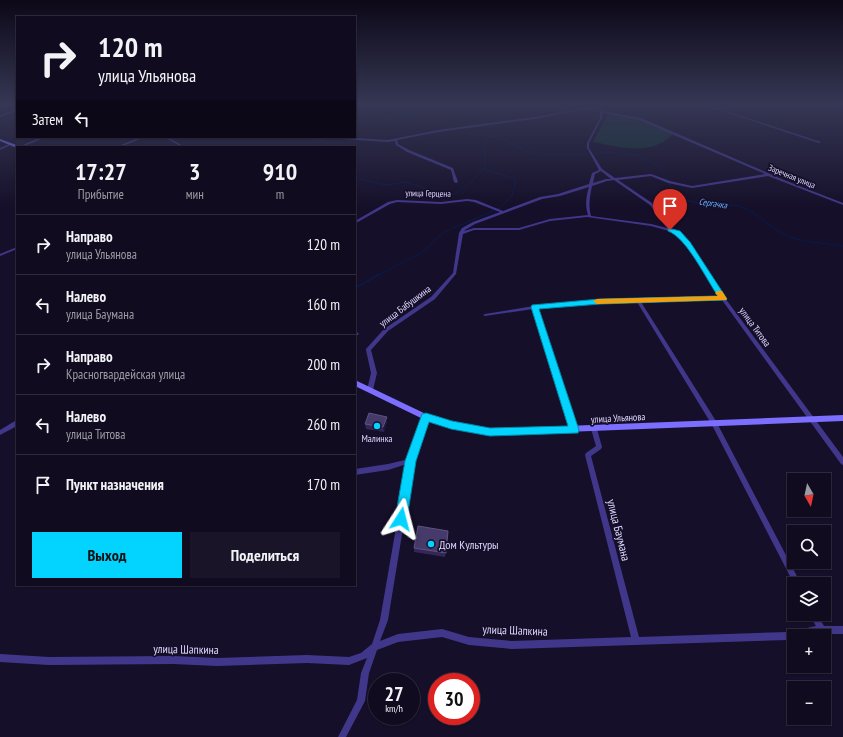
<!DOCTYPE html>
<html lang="ru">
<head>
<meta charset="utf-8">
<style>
  body { margin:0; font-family:"PT Sans Narrow",sans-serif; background:#191428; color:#f1f3f6; height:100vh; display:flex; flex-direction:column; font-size:15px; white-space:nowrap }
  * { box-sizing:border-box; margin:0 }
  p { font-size:13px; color:#9c9ba4 }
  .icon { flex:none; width:22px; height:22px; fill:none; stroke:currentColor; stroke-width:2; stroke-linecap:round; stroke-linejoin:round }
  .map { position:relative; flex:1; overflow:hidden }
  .details { position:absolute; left:16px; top:146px; width:340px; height:440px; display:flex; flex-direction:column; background:#100b1f; border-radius:0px; box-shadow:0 1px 3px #0004,0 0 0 1px #302b3d }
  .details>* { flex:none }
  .top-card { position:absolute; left:16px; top:16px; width:340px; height:122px; border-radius:0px; box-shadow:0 1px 3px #0004,0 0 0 1px #302b3d; background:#100b1f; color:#f1f3f6; overflow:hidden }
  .needle { width:26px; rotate:171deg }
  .controls { position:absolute; left:787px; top:473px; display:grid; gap:8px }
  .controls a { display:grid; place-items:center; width:44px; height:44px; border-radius:0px; background:#100b1f; box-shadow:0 1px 3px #0004,0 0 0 1px #302b3d; font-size:20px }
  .speed { position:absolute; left:368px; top:673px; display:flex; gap:8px; font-size:20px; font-weight:700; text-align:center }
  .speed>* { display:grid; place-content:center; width:52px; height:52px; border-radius:50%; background:#100b1f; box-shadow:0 1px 3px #0004,0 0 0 1px #302b3d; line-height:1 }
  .speed small { font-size:10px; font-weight:400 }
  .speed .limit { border:6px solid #d22; background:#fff; color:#111 }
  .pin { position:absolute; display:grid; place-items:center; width:34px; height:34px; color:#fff; margin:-41px -17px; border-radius:50% 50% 50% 0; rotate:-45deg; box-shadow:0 0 4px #0007 }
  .pin .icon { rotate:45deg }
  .me { position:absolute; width:44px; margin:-22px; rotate:9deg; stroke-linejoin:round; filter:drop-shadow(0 0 3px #0008) }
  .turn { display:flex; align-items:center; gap:14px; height:84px; padding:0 16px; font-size:18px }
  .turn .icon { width:52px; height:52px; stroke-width:2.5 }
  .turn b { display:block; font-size:28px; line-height:34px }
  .then { display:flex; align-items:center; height:38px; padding:0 16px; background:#0003; gap:8px; font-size:15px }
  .eta { display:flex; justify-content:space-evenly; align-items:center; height:68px; text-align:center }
  .eta b { font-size:24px; font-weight:800; line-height:28px }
  .cta { display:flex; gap:8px; margin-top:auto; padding:8px 16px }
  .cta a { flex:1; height:46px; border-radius:0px; background:#03d3ff; color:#111; font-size:16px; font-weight:800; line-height:46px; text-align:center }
  .cta a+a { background:#191428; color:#f1f3f6 }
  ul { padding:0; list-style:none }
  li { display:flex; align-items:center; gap:12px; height:60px; padding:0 16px; border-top:1px solid #302b3d }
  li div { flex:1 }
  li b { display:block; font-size:15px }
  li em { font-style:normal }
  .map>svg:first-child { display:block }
  .green { fill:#113234 }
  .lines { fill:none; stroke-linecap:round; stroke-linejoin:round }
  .stream-far1 { stroke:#081b49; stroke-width:1 }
  .stream { stroke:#081b49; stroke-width:1.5 }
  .minor { fill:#41378a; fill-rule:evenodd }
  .secondary { fill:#7c6eff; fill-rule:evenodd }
  .wall { fill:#342758 }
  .shaded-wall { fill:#20163d }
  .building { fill:#463a6a; stroke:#5e5381 }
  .route { fill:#03d3ff; stroke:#0289a6 }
  .slow { fill:#f59e0b }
  .poi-dot { fill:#03d3ff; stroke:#150f29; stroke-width:1.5 }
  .labels { text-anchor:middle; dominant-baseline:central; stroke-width:3.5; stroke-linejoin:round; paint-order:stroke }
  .far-street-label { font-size:9px; fill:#ded7ff; stroke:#150f29 }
  .far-water-label { font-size:9px; font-style:italic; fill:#65acff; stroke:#150f29 }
  .street-label { font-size:10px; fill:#ded7ff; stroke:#150f29 }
  .poi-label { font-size:10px; fill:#ded7ff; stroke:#150f29 }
  .near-street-label { font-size:12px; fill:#ded7ff; stroke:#150f29 }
  .near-poi-label { font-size:12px; fill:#ded7ff; stroke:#150f29; text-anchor:start }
</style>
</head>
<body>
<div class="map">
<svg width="843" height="737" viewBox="0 0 843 737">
  <rect width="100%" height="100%" fill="#150f29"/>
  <!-- green -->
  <path class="green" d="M610,114L636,119L673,134C650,157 621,147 593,142L608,115Z"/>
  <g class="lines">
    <!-- stream-far1 -->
    <path class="stream-far1" d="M355,124C385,122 413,114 442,105
      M301,137L321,140L331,147
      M595,154L608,152L641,156L645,160L659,166L675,194L684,200L699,203L739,206L751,211L778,231L790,237L805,241L843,246
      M355,178L386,185L406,182L446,195L454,194L470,183L485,167L484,144L490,136C505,138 518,150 534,153C552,157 569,153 587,155
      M378,275L421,253L444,232L500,208L512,196L516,179L483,169"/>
    <!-- stream -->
    <path class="stream" d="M355,288L380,274"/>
    <!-- minor -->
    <path class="minor" d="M602,105H605L589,109L601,111L602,110L603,111L641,118L784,180L843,203V205L768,176L692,188L668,183L651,176L618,180L652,203L671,229L678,231L688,242L725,298L843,457V465L841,464L722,300L641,302L716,421L801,584H794L712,425L637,302H600L537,308L577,430L576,432H572L571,430L533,309L485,316L483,315L485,314L540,305L600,300L720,298L685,244L676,233L651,226L587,217L550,221L519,230H474L463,234L456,274L435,299L388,331L371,350L377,373L373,390L372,391H368L367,390L371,373L366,350V349L384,329L431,297L453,273L459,233L462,228L473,222L500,212L474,202L467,201L441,204L397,202L390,204L356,223H355V221L388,202L397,200L441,202L467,199L476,200L503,211L540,197L558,194L589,184L592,173L599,170L587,148V143L600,118V112L585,109L535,119L438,132L397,140L398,144L409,150L453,168L458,182L456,183L454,182L451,170L407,152L396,145L395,141L388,142L327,138L326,137H340L388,140L438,130L535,117ZM603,113L639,120L765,174L692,186L670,181L651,174L615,178L602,169L589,148V143L602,118ZM601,171L611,179H606L593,183L595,174ZM614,180L650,205L667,228L651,224L591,216C588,205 590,196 592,186L607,181ZM589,187C586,196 585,206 588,215L550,219L519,228H474L464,231L465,230L475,224L542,199L560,196Z
      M704,105H707L821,142L819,143Z
      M17,109V111L0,117V115Z
      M42,137H46L22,147H18Z
      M141,137H145L120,147H116Z
      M164,137H167L185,147H182Z
      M11,143L13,144L0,150V148Z
      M17,247V249L0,256V254Z
      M357,332L359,334L355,337V333Z
      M424,415H428L429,417L414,461L388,620L380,641L398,634L442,629L469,637L512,641L631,637L585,455L586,453L596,446L591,429L592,427H596L597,429L602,447L601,449L591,456L639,637L788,632L816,626L809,614H817L824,626H843V634H816L805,636H794V638L788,640L512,649L469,645L442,637L398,642L377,650L369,673L365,701L346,737H338L357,700L361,673L367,658L349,665L307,663L217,666L173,664L49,665L0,662V654L49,657L173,656L217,658L307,655L349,657L361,653L372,644L380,620L407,464L388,470L355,475V469L388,464L409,459Z
      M15,421H17V426L0,435V430Z"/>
    <!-- secondary -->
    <path class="secondary" d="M0,139L19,146L20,147L17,148L0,141Z
      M355,380L428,415L451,422L490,429L843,415V421L490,435L451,428L423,419L355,386Z"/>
  </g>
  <!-- wall -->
  <path class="wall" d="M387,422L384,432L366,429L365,424Z
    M448,531L445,557L414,552V548Z"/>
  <!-- shaded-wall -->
  <path class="shaded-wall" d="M387,417V422L384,432L383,427Z"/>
  <!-- building -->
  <path class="building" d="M369,413L387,417L383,427L365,424Z
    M418,526L448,531L446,553L414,548Z"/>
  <!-- sky -->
  <linearGradient id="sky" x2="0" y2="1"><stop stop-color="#0c0817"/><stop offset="0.5" stop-color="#353754"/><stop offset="1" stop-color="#353754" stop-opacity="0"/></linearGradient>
  <rect width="843" height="208" fill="url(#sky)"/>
  <!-- route -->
  <path class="route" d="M668,228L680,231L690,242L727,299L726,300L600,304L539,309L579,430L578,433L490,436L451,429L429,422L416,461L407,519L405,523L401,524L397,523L395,519L405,461L422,414L426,413L452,421L490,428L568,426L531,307L532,305L600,299L718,296C706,279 687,238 668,231Z"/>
  <!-- slow -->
  <path class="slow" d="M717,291H722L727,299L726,300L597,304L593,301L597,299L718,296L715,293Z"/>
  <!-- markers -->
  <g class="poi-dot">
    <circle cx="377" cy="426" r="4"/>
    <circle cx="431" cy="544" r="4"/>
  </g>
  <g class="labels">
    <!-- far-street labels -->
    <g class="far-street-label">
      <text transform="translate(792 176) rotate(22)">Заречная улица</text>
      <text transform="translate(428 193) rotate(1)">улица Герцена</text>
    </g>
    <!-- far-water labels -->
    <g class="far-water-label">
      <text transform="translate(713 203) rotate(8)">Сергачка</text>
    </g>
    <!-- street labels -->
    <g class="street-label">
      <text transform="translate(405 306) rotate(-37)">улица Бабушкина</text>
      <text transform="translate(755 327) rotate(54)">улица Титова</text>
      <text transform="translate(618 418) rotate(-3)">улица Ульянова</text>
    </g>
    <!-- poi labels -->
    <g class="poi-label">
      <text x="377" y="438">Малинка</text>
    </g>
    <!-- near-street labels -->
    <g class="near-street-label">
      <text transform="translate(619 530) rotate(76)">улица Баумана</text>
      <text transform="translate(515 630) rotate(2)">улица Шапкина</text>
      <text transform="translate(186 649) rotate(1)">улица Шапкина</text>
    </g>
    <!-- near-poi labels -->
    <g class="near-poi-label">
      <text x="439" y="544">Дом Культуры</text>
    </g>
  </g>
</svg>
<div class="controls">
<a><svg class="needle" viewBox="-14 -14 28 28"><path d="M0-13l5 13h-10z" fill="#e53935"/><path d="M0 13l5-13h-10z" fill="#9c9ba4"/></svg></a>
<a><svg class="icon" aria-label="search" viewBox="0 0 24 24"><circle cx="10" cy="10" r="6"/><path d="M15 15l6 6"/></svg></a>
<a><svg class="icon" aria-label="layers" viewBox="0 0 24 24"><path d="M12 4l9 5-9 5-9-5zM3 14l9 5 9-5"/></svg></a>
<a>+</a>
<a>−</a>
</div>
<div class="speed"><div>27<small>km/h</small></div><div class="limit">30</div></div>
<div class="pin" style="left:670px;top:230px;background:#d93025"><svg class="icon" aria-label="arrive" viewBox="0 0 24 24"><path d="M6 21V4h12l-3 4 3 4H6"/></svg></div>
<svg class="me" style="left:401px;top:519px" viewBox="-20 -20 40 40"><path d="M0-17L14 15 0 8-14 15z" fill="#03d3ff" stroke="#fff" stroke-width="4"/></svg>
<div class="top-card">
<div class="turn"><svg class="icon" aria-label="right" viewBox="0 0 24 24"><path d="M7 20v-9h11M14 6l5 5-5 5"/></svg><div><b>120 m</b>улица Ульянова</div></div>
<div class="then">Затем<svg class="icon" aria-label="left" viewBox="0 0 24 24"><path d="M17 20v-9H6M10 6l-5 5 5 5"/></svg></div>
</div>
<section class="details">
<div class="eta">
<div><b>17:27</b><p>Прибытие</p></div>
<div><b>3</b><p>мин</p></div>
<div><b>910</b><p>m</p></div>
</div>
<ul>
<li><svg class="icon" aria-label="right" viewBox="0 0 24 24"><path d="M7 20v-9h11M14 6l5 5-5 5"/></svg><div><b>Направо</b><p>улица Ульянова</p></div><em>120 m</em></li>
<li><svg class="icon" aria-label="left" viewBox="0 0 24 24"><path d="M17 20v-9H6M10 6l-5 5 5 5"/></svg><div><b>Налево</b><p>улица Баумана</p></div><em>160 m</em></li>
<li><svg class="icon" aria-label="right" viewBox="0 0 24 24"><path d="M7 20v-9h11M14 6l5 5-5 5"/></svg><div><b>Направо</b><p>Красногвардейская улица</p></div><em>200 m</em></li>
<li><svg class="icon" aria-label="left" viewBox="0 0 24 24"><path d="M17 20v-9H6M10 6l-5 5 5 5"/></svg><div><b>Налево</b><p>улица Титова</p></div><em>260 m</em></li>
<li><svg class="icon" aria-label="arrive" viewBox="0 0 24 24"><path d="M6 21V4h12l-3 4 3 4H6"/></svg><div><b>Пункт назначения</b></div><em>170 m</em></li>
</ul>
<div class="cta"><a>Выход</a><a>Поделиться</a></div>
</section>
</div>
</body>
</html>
